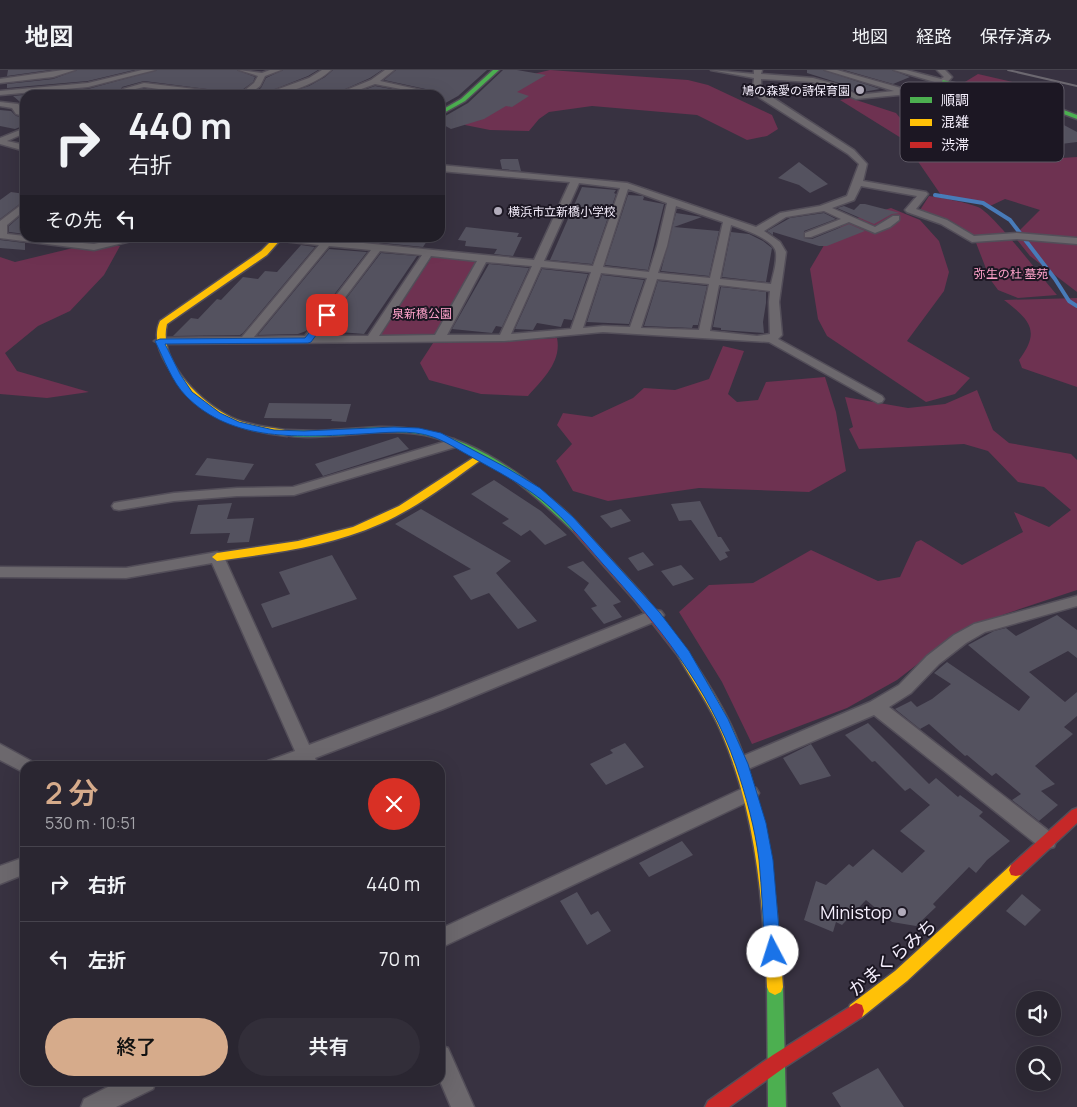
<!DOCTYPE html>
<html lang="ja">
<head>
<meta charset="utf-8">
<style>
  body { margin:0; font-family:Manrope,"Noto Sans JP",sans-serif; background:#322e39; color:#f1f3f6; height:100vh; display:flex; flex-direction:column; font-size:19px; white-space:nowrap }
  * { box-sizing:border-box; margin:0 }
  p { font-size:16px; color:#a5a5ab }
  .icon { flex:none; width:28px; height:28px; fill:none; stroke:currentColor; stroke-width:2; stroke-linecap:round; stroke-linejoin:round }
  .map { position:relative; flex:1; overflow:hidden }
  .sheet { position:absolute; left:20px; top:691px; width:425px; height:325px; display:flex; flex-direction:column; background:#2a2631; border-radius:15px; box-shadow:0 5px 20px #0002,0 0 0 1px #46434d }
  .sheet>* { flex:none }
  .hud { position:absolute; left:20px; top:20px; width:425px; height:152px; border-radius:15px; box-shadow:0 5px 20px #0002,0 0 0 1px #46434d; background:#2a2631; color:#f1f3f6; overflow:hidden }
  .buttons { position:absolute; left:1016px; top:921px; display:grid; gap:10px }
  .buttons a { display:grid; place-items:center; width:45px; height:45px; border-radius:50%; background:#2a2631; box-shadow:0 5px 20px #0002,0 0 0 1px #46434d; font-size:25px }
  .pin { position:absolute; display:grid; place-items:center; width:42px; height:42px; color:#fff; margin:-21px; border-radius:10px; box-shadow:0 2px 8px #0006 }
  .me { position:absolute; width:55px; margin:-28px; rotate:355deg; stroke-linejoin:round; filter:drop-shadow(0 0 4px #0008) }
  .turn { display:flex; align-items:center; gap:18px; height:105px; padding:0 25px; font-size:22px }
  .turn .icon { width:65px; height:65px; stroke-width:2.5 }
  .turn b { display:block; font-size:35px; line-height:42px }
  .then { display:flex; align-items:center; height:48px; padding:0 25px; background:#0003; gap:10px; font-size:19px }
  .round { display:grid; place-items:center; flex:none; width:52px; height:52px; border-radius:26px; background:#322e39 }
  .head { display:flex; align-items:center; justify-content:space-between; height:85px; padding:0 25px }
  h1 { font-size:30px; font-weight:600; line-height:38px; color:#d6ab8b }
  .button { display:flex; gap:10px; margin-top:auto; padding:10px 25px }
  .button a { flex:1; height:58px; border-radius:30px; background:#d6ab8b; color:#111; font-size:20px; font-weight:600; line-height:58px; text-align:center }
  .button a+a { background:#322e39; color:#f1f3f6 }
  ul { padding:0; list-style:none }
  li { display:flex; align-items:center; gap:15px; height:75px; padding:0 25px; border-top:1px solid #46434d }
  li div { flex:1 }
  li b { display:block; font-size:19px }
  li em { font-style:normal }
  header { display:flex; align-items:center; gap:30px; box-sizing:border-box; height:70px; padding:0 25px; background:#2a2631; border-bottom:1px solid #46434d }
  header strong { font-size:24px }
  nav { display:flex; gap:28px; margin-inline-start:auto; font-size:18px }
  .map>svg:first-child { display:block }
  .green { fill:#6e3251 }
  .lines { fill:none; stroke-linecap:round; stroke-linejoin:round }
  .stream { stroke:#487bb9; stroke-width:4 }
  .building { fill:#54525f }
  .street-casing { stroke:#534e59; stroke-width:3 }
  .fast-casing { stroke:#534e59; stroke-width:3 }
  .slow-casing { stroke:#534e59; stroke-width:3 }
  .jam-casing { stroke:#534e59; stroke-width:3 }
  .street { fill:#6c686d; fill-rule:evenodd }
  .fast { fill:#4caf50; fill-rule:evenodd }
  .slow { fill:#ffc107; fill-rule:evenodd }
  .jam { fill:#c62828; fill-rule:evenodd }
  .rail { stroke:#6c6870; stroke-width:2 }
  .route { fill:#1a73e8; stroke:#114b97 }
  .poi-dot { fill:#b2acbb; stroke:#1c1723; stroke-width:2 }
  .labels { text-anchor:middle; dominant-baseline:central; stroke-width:4; stroke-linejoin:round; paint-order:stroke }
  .far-poi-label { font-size:12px; fill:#f4eefc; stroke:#1c1723; text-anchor:end }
  .far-park-label { font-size:12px; fill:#fea2ca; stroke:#1c1723 }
  .near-poi-label { font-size:18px; fill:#f4eefc; stroke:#1c1723; text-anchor:end }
  .near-street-label { font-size:18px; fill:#f4eefc; stroke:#1c1723 }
  .key { fill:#1c1723; stroke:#5d5864; stroke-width:1 }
  .key-label { font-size:14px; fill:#f4eefc }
</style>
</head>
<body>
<header>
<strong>地図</strong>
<nav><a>地図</a><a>経路</a><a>保存済み</a></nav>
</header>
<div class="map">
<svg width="1077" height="1037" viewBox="0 0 1077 1037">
  <rect width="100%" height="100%" fill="#383241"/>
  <!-- green -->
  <path class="green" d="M550,0L688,10L708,15L772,45L778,59L767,66L747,70L697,45L592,36L549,42L539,49L529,61L490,60L465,55L466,48L529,5Z
    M978,4L1056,22L1043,31L1002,25L960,15Z
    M850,28L896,43L906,55L970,54L1008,69L1016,68L1045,89L1077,87V222L1030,186L1014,166L1040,140L1005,129L990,136L941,125L917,90L922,81L840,30Z
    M929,126C943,128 965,132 978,137C993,143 1042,208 1057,225L1018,228L998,220L990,209L973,165L951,151L920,140Z
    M891,138L920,150L939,171L949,202L944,221L907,271L970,308L955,324L926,332L827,266L818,249L810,199L830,165L850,150Z
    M111,176H120L104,205L70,241L38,256L5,283L17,301L89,322L47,328L0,324V187L15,192L73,178L90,180Z
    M433,185L478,189L435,266H380Z
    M1077,228V317L1022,298L1019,290C1041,261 1030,250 1004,230Z
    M557,268C562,292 542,310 528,326L481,324L429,310L420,293L435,270H466L488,272Z
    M723,276L744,281L728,324L737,332L758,330L766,312L825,307L836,342L846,401L809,422L699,418L608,431L573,421L556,391L572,374L557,355L563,343L592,347L633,328L644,318L675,320L709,309Z
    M977,320L993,360L1009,373L1071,384L1077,390V520L1005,544L959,562L897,610L847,638L752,674L722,612L679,542L709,515L753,513L811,480L878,511L900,507L916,472L921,470L962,495L1023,462L1014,442L1049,457L1071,440L1044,417L1018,412L988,381L964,374L859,379L849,359L853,357L845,327L908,338L945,334Z"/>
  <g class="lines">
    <!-- stream -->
    <path class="stream" d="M935,125L983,133L1010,150L1055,209L1069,231L1077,236"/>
  </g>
  <!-- building -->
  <path class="building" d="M8,0H50L7,6Z
    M77,0H134L88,11L7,18V14L53,9Z
    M157,0H237L255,7L253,12L238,23L144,11L122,17L121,20L127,23L144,19L179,24L25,25V36L13,26L88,19Z
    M283,0H318L308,6L260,25L252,24L261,18L266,8Z
    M333,0H382L370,8L332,25H280L309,16L325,7Z
    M396,0H487L458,26L440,36V25H430V20L384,10Z
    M503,0H517L546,5L517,22L529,26L512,37L506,36L484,49L451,59L440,53V49L468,33Z
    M807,0H823L880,19L857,23L839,13L807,3Z
    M844,0H892L910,7L893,14Z
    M375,16L418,24V25H350Z
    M0,40L11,41L16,46L25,48V55L15,59L0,56Z
    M1051,52L1055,54H1062L1077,62V72L1053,75L1019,54Z
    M502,89H518L521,101L502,99L500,90Z
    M799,92L828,114L810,123L799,115L778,108Z
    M582,117L616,120L614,123L616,124L592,194L550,190Z
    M11,122L25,124V130L0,149V130Z
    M628,125L643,126L644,127L643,130L664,134L648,200L605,195Z
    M860,134H865L900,143L892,144L874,154L837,138L844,136L854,140Z
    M25,142V164L9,162V156Z
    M676,143L702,147L674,157L719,161L709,206L661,201Z
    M824,143L836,149L804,161V168L812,169L849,154L865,161L827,176H819L773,162V165L767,161L790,148Z
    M466,157L519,163L517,167H522L513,186L494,184L497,179L465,176L466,171L458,170Z
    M731,162L749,164L763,171L772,178L766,212L722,207Z
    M344,168H429L423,177L344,169Z
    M0,170L25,173V180L0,178Z
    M301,175L315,177L243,263L240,265L173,266L191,248L198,249L217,229L221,230L243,207L258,209L265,201L277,202Z
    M329,179L367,182L306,261L298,264L258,265Z
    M381,183L417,186L364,264L340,262L335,264L320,263Z
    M489,194L529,198L502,257L496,256L492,263L452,259Z
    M542,199L588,204L572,250L564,249L561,257L537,253L533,260L515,259Z
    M602,205L644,210L629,254L587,252Z
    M658,211L707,216L698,255H693L692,258L644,256Z
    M721,217L766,222V233L763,252L764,263L721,260V258L713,257Z
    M269,333L351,334L346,352L331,351L332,349L264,348Z
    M398,367L409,379L323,406L315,394Z
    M207,388L254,394L244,410L195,405Z
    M494,410L541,441L567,465L545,475L530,460L521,466L502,453L509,449L471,424Z
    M700,431L718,467H721L730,481L725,482L728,487L720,491L691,450L679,451L671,434Z
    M232,433L227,449L254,448L249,472L227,473L230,463L190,464L198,435Z
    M421,439L511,491L496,503L537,551L518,559L489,523L471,530L453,506L471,499L395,454Z
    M621,439L631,451L611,458L600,446Z
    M643,482L654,495L638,501L628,488Z
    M332,485L357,529L272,558L261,534L290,524L279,502Z
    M583,491L621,532L613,535L622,547L604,554L591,538L597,536L584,520L589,513L567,497Z
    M681,495L694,509L673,516L661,501Z
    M1057,545L1077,560V588L1068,581L1029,602L1065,632L1077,622V646L1064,657L1073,664L1035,696L1055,714L1041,721L1058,735L1039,751L1012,730L1021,724L996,703L992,706L967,685L965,686L929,654L920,659L895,639L911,631L917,637L932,629L951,614L934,603L947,592L1019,641L1030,627L968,575L994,561L1006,558L1016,566Z
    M868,653L929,714L936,708L958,727L960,725L983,742L979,746L1010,771L987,790L976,803L969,797L933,834L936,837L916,856L892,852L866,830L842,855L836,852L833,862L804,850L816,811L826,815L849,794L853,797L873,779L902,803L925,781L900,761L930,735L910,718L905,721L875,691L872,692L845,665Z
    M625,673L644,697L606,715L590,694L613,683L610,680Z
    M811,674L831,706L800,715L783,688Z
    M682,771L693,785L649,807L639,793Z
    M577,822L591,845L598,841L611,861L587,875L560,831Z
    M1022,824L1041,840L1025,856L1006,841Z
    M878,998L904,1037H841L832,1023Z"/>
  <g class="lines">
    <!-- street casing -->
    <g class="street-casing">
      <path id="street" d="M63,0H75L53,7L0,13V9Z
        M142,0H155L88,17L0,25V21L88,13Z
        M239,0L262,3L270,0H281L265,6L260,16L248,25H239L254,13L258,6Z
        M322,0H331C315,15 284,25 262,25L309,8Z
        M385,0H394L380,11L430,22L428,25H420L421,23L375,14L345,25H334L371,10Z
        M711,0L754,4V0H762L761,4L813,8L839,15L857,25L894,21L825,0H837L901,18V20L928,18L938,13L894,0H906L941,9L944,7L937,0H945L952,7L944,16L930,22L856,29L833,19L812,12L761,9V20L854,80L867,94L863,111L926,122L928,124L916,139L947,150L974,166L1017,163L1077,168V174L1017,169L972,172L941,154L907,142L905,140L917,126L861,116L854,130L832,138L875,157L893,146H899V150L890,157L875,163L849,152L811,167H805V163L841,149L824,141L786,147L764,161L780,172L786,182L779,232L782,265L778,269L882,326L884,329L882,332L878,333L769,272L603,262L504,271L160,274L154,271L160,268L242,267L319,175L283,171L278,168L324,169L335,168L333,170L534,190L570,112L440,101V95L627,113L756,157L780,143L820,136L847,126L859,94L848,84L760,28L753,20L754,8ZM579,113L620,118L593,196L544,191ZM628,119L667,133L657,176L649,202L603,197ZM676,136L723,152L710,208L658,203L667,176ZM731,155C742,159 775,169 776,183C777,193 773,205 771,214L720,209ZM329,176L371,180L305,266L254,267ZM380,181L422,185L368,266H316ZM431,186L477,191L435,265L379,266ZM486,192L532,196L500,265H447ZM541,197L591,202L571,259L511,264ZM601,203L647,208L630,257L603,256L583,258ZM657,209L709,214L699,260L641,258ZM719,215L770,221L769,232L770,264L757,266L710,261Z
        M144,13L229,23L233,25H188V23L144,17L127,21L123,19Z
        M0,32L18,34L25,41V46L16,44L12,38L0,36Z
        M25,58V63L7,71L25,75V81L0,74V68Z
        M25,132V140L7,155V164L25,166V168L94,174L122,168H137L135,170L94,180L0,168V151Z
        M454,369L460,373L459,376L294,425L237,426L174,431L119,440L114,439L112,436L114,433L119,432L174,423L237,418L293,417Z
        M217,482L222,484L224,487L309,675L431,629L651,541L656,540L661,541L664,545L661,549L443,639L315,688L319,696H301L300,693L293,696H265L268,691L295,681L212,493L126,508L0,507V497L126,498Z
        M1077,526V536L985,562L966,573L939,594L911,623L889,637L1054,765L1056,771L1054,777L1047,779L1040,777L874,645L748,699L742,701L736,699L733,694L736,689L870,632L899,615L927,586L954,565L974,554Z
        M0,674L31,691L34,696H25V703L0,690Z
        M750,715L756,718L759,723L756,728L440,878V859Z
        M25,787V804L0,814V796Z
        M440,975L448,978L474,1037H451L440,1011Z
        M120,1011H156L153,1019L116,1037H81L84,1029Z"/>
    </g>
    <!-- fast casing -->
    <g class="fast-casing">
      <path id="fast" d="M493,0H499L465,31L440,45V41L461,29Z
        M943,10L998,25L1045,33L1077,45V49L1042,36L998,29L941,13Z
        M379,357C444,356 489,381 540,420C554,432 572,444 582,459L577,462L573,461C533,423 484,380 429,366C413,362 396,362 380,362C363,363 292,372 282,363L287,360L318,361Z
        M775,909L781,912L783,917L786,1037H768L767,917L769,912Z"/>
    </g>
    <!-- slow casing -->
    <g class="slow-casing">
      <path id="slow" d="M274,168H282L267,185L167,254C157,293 205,337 237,350C255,357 273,357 290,361L292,363L287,366C232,360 196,344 167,295C159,282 153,266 160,251L261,181Z
        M479,384L484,387L482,389C450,412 417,438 380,454C329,477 272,483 217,491L212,487L217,483L298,471L353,457L399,436Z
        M683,580L687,581C704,608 722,634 735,664C769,744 777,830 783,917L781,922L775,925L769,922L767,917C763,831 756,744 722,664C710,635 692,611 677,584L679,581Z
        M1016,794L1021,795L1023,800L1021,805L907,911L862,947L856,949L850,947L848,941L850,935L895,901L1011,795Z"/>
    </g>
    <!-- jam casing -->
    <g class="jam-casing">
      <path id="jam" d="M577,456L581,457L644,526L687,581L689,584L687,587H679L636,532L573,461L572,459Z
        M1077,738V753L1021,805L1016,806L1011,805L1009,800L1011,795L1072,740Z
        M856,933L862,935L864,941L862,947L785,997L729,1037H705L708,1031L773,985Z"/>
    </g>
    <!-- street -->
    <use href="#street" class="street"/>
    <!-- fast -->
    <use href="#fast" class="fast"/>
    <!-- slow -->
    <use href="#slow" class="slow"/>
    <!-- jam -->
    <use href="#jam" class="jam"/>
    <!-- rail -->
    <path class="rail" d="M1008,0L1077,16"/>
  </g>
  <!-- route -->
  <path class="route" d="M324,244L331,245L311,272L308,273L165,274L180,304L192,322L220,343L239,352L274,360L304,361L394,357L419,358L441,363L507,398L540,418L573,447L660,543L689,581L728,649L748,694L766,753L773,790L781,882L779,887L773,890L768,887L765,882C763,852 762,820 759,790C755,758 746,726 736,696C709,617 657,554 603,494C581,469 559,441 531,422C511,408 489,397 468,385C457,379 445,371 433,367C411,359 384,363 361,364C302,367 232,373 186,326C172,312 164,289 155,271L160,269L305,268Z"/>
  <!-- markers -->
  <g class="poi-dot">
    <circle cx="860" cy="20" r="5"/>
    <circle cx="498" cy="141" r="5"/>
    <circle cx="902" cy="842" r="5"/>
  </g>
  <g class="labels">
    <!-- far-poi labels -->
    <g class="far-poi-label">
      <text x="850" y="20">鳩の森愛の詩保育園</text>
      <text x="508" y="141" text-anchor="start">横浜市立新橋小学校</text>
    </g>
    <!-- far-park labels -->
    <g class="far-park-label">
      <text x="1011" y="203">弥生の杜 墓苑</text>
      <text x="422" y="243">泉新橋公園</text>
    </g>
    <!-- near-poi labels -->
    <g class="near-poi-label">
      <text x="892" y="842">Ministop</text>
    </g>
    <!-- near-street labels -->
    <g class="near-street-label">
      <text transform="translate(892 887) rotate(-40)">かまくらみち</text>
    </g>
  </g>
  <!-- legend -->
  <rect x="900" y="12" width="164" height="80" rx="8" class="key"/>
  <rect x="910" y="27" width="22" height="6" fill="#4caf50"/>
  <rect x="910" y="49" width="22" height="7" fill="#ffc107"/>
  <rect x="910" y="72" width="22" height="6" fill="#c62828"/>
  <g class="key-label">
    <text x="941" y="35">順調</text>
    <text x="941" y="57">混雑</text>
    <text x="941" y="80">渋滞</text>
  </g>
</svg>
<div class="buttons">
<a><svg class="icon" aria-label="sound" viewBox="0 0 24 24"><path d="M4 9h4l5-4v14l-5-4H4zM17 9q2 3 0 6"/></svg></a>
<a><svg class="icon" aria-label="search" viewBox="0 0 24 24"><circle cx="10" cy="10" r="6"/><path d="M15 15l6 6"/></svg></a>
</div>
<div class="pin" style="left:327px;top:245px;background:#d93025"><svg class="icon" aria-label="arrive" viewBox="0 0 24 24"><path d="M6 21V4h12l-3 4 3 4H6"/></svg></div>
<svg class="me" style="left:773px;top:882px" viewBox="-20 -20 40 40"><circle r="19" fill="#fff"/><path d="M0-13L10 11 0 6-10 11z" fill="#1a73e8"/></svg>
<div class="hud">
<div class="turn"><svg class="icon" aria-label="right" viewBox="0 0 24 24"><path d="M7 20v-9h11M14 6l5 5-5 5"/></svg><div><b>440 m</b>右折</div></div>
<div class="then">その先<svg class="icon" aria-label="left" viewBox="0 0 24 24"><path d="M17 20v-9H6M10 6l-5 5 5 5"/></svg></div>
</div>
<section class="sheet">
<div class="head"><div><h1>2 分</h1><p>530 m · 10:51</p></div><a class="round" style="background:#d93025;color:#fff"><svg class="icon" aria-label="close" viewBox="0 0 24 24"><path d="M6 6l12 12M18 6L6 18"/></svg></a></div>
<ul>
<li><svg class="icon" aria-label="right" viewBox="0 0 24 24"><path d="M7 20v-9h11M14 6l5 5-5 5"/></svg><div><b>右折</b></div><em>440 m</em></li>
<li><svg class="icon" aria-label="left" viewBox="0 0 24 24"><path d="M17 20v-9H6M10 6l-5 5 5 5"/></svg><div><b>左折</b></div><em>70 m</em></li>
</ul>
<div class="button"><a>終了</a><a>共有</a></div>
</section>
</div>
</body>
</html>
